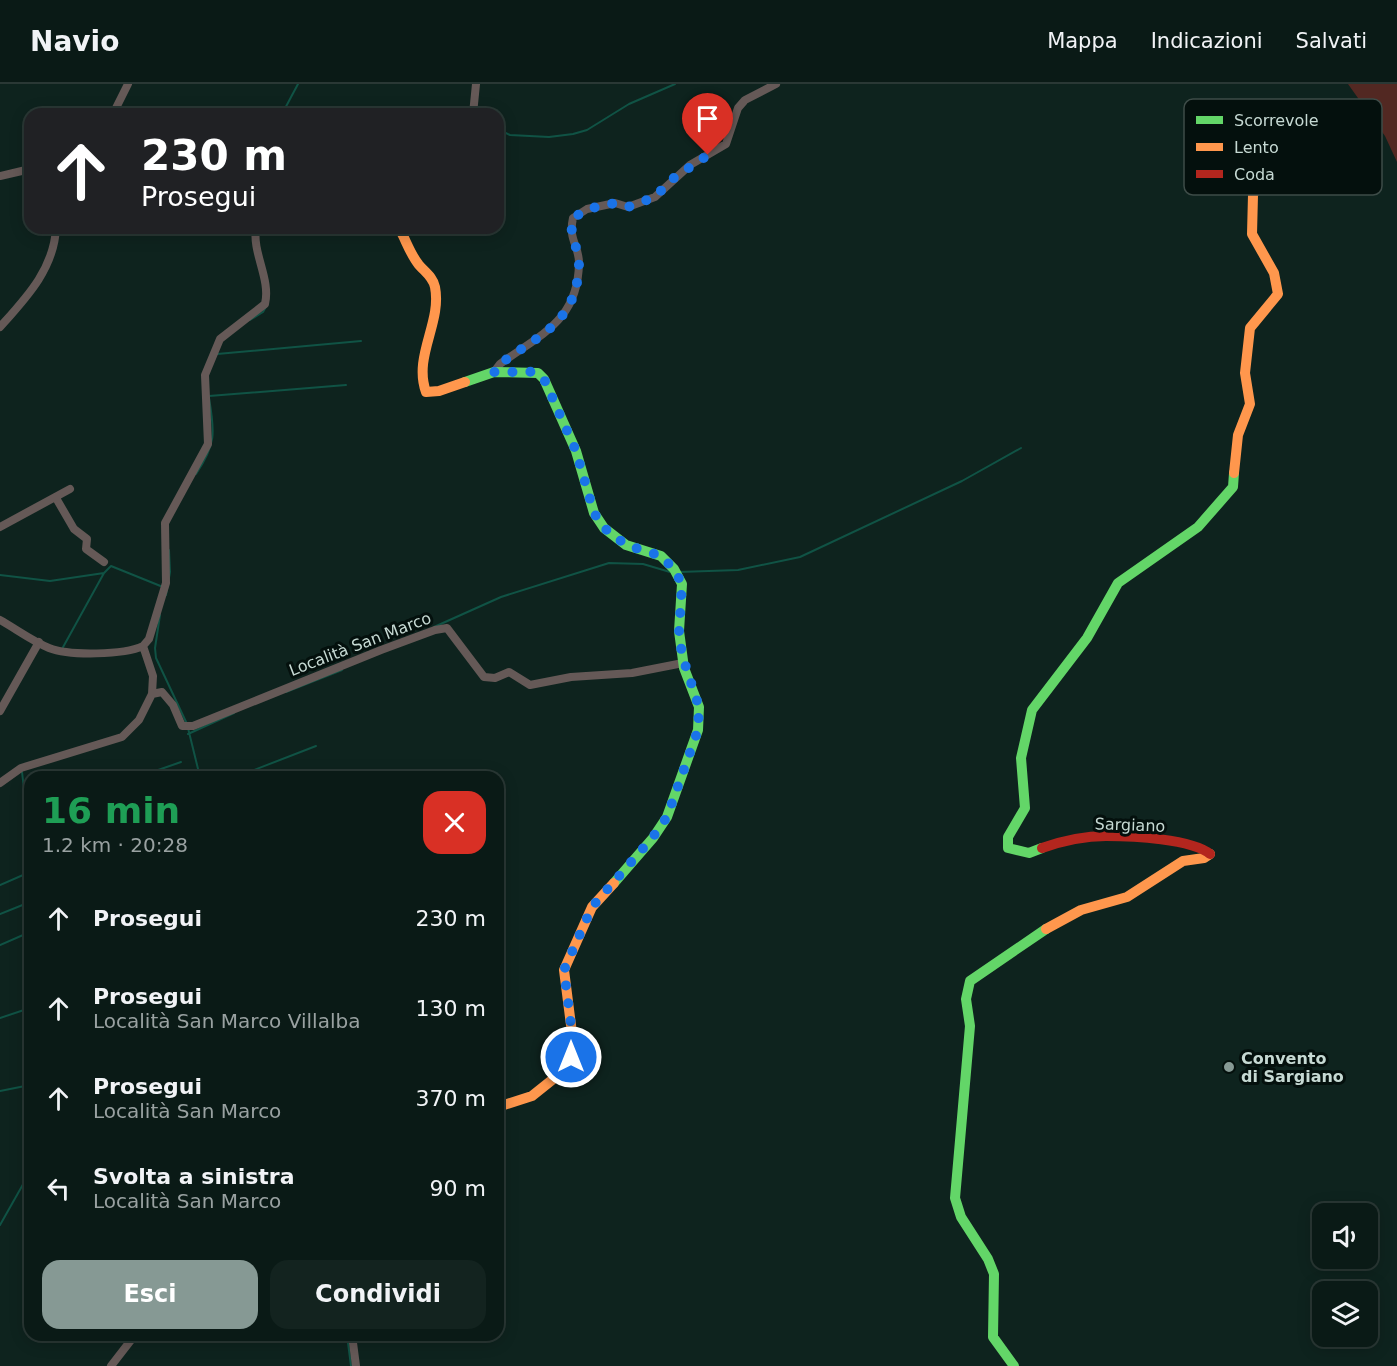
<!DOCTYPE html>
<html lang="it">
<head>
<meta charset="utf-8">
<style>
  body { margin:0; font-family:"DejaVu Sans",sans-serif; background:#13231f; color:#f1f3f6; height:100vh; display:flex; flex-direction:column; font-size:22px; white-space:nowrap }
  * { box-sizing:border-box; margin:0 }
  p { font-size:20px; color:#99a1a1 }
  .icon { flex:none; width:33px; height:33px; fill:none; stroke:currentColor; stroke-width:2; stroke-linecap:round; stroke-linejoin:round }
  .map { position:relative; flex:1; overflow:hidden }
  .side { position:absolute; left:24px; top:687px; width:480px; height:570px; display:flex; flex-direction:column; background:#0a1a16; border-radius:18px; box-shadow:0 3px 15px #0003,0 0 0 2px #2a3835 }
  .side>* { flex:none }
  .top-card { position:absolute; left:24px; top:24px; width:480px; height:126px; border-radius:18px; box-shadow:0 3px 15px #0003,0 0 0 2px #2a3835; background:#202124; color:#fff; overflow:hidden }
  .buttons { position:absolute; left:1312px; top:1119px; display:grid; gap:12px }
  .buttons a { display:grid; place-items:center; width:66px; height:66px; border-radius:12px; background:#0a1a16; box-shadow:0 3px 15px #0003,0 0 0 2px #2a3835; font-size:30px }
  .pin { position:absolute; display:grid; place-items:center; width:51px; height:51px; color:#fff; margin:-62px -26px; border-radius:50% 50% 50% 0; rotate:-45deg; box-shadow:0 0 6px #0007 }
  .pin .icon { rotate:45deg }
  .me { position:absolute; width:66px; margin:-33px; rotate:0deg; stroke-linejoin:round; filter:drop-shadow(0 0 4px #0008) }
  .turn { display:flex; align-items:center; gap:21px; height:126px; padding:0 18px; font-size:27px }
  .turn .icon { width:78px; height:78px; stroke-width:2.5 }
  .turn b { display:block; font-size:42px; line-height:51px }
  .round { display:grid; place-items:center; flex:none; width:63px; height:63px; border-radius:18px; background:#13231f }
  .summary { display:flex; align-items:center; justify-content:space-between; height:102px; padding:0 18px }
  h1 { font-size:36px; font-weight:600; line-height:45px; color:#1e9e55 }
  .button { display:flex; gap:12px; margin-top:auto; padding:12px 18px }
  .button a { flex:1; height:69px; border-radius:18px; background:#869994; color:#fff; font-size:24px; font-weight:600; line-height:69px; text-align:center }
  .button a+a { background:#13231f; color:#f1f3f6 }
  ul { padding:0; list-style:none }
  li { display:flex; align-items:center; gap:18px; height:90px; padding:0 18px }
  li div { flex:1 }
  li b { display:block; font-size:22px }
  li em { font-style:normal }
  header { display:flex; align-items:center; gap:36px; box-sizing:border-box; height:84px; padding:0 30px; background:#0a1a16; border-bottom:2px solid #2a3835 }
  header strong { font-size:28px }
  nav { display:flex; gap:33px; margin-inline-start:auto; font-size:21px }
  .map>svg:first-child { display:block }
  .green { fill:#522822 }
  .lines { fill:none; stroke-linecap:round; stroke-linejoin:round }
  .stream { stroke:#105345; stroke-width:2 }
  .street { stroke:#655957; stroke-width:8 }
  .fast { stroke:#63d668; stroke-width:10 }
  .slow { stroke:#ff974d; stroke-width:10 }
  .jam { stroke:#b3261e; stroke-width:10 }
  .route { stroke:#1a73e8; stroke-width:10; stroke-dasharray:0 18 }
  .poi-dot { fill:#869994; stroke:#04100d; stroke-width:2 }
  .labels { text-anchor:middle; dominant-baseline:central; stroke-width:6; stroke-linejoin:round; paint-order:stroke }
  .street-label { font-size:16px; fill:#c6d9d3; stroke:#04100d }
  .poi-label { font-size:16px; font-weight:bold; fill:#c6d9d3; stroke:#04100d; text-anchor:start }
  .key { fill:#04100d; stroke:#3e4c48; stroke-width:1.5 }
  .key-label { font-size:16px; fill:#c6d9d3 }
</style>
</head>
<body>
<header>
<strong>Navio</strong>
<nav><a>Mappa</a><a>Indicazioni</a><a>Salvati</a></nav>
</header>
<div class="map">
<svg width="1397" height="1282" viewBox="0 0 1397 1282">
  <rect width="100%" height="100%" fill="#0e231e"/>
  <!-- green -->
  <path class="green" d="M1348,0H1397V78L1385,52Z"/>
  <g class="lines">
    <!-- stream -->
    <path class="stream" d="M282,30L298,0
      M498,45L510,51L549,53L573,50L587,46L629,20L675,0
      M250,236L263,228L267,221
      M217,270L361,257
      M209,312L346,301
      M196,390C216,360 215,349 209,314
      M679,488L738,486L800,473L962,397L1021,364
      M0,491L50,497L104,489
      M166,511L170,488L169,466
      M160,531L155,564L156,574L187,640L200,693
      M434,543L501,513L609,479L643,480L670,488
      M62,565L104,489L111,482L163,503
      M286,608L342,586
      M188,650L234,629
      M22,688L30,756
      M138,693L181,678
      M236,693L316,662
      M0,801L30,788
      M0,830L30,818
      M0,861L30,848
      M0,934L30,924
      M0,1007L30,1001
      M0,1141L30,1088
      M347,1251L351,1282"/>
    <!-- street -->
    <path class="street" d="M113,30L128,0
      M473,30L476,0
      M0,92L26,86
      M0,243C26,214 54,185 56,144
      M494,288L500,280C541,250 578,237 579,179C579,161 568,156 573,134L587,125L615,119L628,123L655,113L690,81L726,60L738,24L745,16L776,0
      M56,414L74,445L87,455L86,465L104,478
      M0,443L70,405
      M0,536C16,545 32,557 49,564C69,572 124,571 143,562
      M143,562L149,555L166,499L165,439L208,360L205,291L220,255L265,220C271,195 252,169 256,144
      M152,610L162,608L173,621L182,642H193L381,566L435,546L447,544L484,593L495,594L509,588L530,601L571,593L632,589L683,579
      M0,627L39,558
      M0,699L21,684L122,653L139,636L152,610L153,592L143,562
      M352,1251L356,1282
      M111,1282L135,1251"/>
    <!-- fast -->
    <path class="fast" d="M465,298L494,288L538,289L544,295L576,367L594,429L604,444L626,461L661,472L674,485L682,500L679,547L684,584L699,623L698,646L667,733L653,754L614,799
      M1042,764L1029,769L1008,764V753L1025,724L1021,674L1032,626L1087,554L1118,499L1198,443L1233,403L1234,389
      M1014,1282L993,1253L994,1190L988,1175L961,1133L955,1114L970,942L966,915L970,897L1046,845"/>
    <!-- slow -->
    <path class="slow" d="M399,144C406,156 410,170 419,181C425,188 433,193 435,203C442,239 413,272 426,308L439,307L465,298
      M1234,389L1238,351L1250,320L1245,289L1250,244L1278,210L1274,189L1252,150L1253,111L1268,80L1272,58L1249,24
      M1046,845L1081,826L1127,813L1183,777L1204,774L1210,770
      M498,1023L532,1012L567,984L572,949L564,886L592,823L614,799"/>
    <!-- jam -->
    <path class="jam" d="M1042,764C1062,757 1085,752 1106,752C1132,752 1192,755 1210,770"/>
  </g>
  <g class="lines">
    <!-- route -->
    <path class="route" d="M571,973L572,949L564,886L592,823L653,753L667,733L698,646L699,623L682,571L679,548L682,500L674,485L661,472L626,461L604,444L594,429L576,367L544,295C531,281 511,291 494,288L500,280C542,249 577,238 579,180C579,161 568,156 573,134L588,125L615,119L628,123L655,113L671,96L708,71"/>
  </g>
  <!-- markers -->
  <circle class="poi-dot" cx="1229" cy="983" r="6"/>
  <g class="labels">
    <!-- street labels -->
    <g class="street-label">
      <text transform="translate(360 560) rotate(-21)">Località San Marco</text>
      <text transform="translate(1130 741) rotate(2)">Sargiano</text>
    </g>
    <!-- poi labels -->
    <g class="poi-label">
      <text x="1241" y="974">Convento<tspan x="1241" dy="18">di Sargiano</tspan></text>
    </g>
  </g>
  <!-- legend -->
  <rect x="1184" y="15" width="198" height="96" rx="9" class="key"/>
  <rect x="1196" y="32" width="27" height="8" fill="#63d668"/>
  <rect x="1196" y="59" width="27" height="8" fill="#ff974d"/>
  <rect x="1196" y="86" width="27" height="8" fill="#b3261e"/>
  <g class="key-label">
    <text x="1234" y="42">Scorrevole</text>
    <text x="1234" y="69">Lento</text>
    <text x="1234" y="96">Coda</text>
  </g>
</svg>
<div class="buttons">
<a><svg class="icon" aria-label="sound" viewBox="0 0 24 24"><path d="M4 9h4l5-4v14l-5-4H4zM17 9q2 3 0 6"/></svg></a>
<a><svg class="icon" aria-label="layers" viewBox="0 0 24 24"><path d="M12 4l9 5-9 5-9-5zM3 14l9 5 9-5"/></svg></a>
</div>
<div class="pin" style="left:708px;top:71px;background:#d93025"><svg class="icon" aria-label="arrive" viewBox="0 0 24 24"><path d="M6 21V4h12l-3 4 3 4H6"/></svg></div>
<svg class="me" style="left:571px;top:973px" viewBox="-20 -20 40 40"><circle r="17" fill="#1a73e8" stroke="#fff" stroke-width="3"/><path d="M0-11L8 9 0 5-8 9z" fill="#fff"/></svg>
<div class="top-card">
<div class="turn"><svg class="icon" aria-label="ahead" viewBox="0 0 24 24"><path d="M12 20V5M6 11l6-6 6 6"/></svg><div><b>230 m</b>Prosegui</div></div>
</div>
<section class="side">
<div class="summary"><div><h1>16 min</h1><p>1.2 km · 20:28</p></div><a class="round" style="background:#d93025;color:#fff"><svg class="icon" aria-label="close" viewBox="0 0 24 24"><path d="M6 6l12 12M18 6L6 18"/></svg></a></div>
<ul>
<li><svg class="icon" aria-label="ahead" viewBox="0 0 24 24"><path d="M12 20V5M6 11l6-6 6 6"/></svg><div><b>Prosegui</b></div><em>230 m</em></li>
<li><svg class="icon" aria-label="ahead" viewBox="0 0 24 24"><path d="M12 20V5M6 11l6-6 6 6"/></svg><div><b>Prosegui</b><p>Località San Marco Villalba</p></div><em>130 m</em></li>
<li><svg class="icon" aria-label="ahead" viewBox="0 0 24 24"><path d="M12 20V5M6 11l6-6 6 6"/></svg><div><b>Prosegui</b><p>Località San Marco</p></div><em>370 m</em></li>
<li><svg class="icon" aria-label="left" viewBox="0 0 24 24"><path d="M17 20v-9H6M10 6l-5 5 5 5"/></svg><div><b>Svolta a sinistra</b><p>Località San Marco</p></div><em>90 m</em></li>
</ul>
<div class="button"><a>Esci</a><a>Condividi</a></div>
</section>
</div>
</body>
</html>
